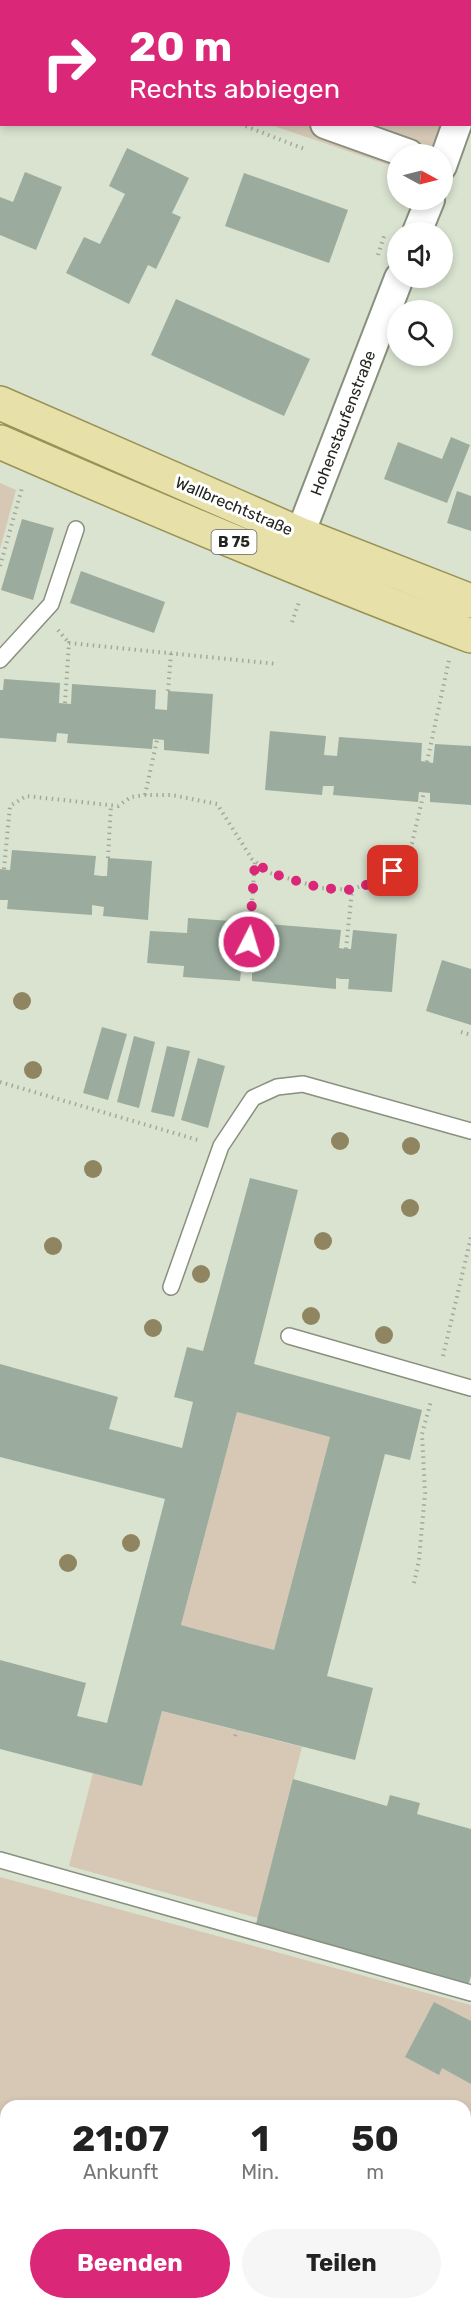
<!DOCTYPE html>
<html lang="de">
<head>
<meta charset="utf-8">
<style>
  body { margin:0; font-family:Rubik,sans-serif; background:#f6f6f6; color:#222; height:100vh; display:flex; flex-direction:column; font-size:22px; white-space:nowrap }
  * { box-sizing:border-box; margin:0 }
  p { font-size:20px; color:#767676 }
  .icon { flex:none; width:33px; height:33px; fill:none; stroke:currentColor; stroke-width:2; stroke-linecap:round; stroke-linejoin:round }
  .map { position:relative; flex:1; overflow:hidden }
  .sheet { position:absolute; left:0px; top:2100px; width:471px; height:210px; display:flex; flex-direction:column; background:#fff; border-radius:18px 18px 0 0; box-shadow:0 3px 9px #0003 }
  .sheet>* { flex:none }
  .top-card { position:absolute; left:0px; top:0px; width:471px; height:126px; box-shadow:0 3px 9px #0003; background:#db2777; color:#fff; overflow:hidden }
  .needle { width:39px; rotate:97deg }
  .buttons { position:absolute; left:387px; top:144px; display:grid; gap:12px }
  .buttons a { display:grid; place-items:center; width:66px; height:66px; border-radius:50%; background:#fff; box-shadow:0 3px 9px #0003; font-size:30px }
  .pin { position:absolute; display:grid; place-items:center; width:51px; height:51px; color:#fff; margin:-26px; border-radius:12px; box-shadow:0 3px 9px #0006 }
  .me { position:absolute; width:66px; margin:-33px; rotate:5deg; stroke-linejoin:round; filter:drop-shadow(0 0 4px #0008) }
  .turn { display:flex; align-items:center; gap:21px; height:126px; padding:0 30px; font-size:27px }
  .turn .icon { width:78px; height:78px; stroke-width:2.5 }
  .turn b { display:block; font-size:42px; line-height:51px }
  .eta { display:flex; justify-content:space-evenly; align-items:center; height:102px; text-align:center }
  .eta b { font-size:36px; font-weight:700; line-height:42px }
  .cta { display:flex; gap:12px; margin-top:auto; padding:12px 30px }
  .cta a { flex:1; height:69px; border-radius:36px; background:#db2777; color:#fff; font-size:24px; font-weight:700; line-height:69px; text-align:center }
  .cta a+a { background:#f6f6f6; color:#222 }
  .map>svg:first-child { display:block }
  .green { fill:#d6c8b5 }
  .building { fill:#9bac9f; fill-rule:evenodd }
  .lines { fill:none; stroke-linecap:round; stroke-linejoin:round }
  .service-casing { stroke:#88907e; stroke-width:18 }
  .minor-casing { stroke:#88907e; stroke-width:32 }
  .primary-casing { stroke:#999254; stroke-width:36 }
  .path { stroke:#a2a99a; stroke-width:4; stroke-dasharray:1.5 4.5; stroke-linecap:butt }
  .service { stroke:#fff; stroke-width:15 }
  .minor { stroke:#fff; stroke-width:28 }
  .primary { stroke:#e8e0a9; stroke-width:33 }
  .tree { fill:#908561 }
  .route { stroke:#db2777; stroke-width:10; stroke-dasharray:0 18 }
  .labels { text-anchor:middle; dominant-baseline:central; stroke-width:6; stroke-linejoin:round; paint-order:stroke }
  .shield { fill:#fff; stroke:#656762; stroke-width:1.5 }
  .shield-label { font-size:15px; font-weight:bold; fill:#23261f }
  .street-label { font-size:16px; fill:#23261f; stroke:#fff }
</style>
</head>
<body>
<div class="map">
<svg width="471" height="2310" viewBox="0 0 471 2310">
  <rect width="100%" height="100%" fill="#dae3d0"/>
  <!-- green -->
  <path class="green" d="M315,0H471L470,124V2Z
    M271,125H469L450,186L443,183L442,154H398L397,168Z
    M0,483L16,490L0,549Z
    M237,1412L330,1437L274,1650L181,1625Z
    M162,1711L302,1747L258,1918L69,1866L93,1773L142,1786Z
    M0,1877L471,2005V2244L465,2255V2106H6V2304H439L436,2310H0Z"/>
  <!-- building -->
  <path class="building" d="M127,148L189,178L172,213L181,217L156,269L148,265L129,304L66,273L84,237L100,244L125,194L109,186Z
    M25,172L62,187L36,250L0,235V197L13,202Z
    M244,173L348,210L329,263L225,226Z
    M176,299L310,359L284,416L151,355Z
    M451,437L470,445L447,503L384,479L398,442L442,459Z
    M457,491L471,496V531L447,523Z
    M22,519L54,528L33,600L1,590Z
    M81,571L165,602L154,633L70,603Z
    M4,679L60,683L59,703L71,704L72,684L156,690L155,709L167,710L168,691L213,694L209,754L164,750V740L153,739L152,749L67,743L68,734L57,733L56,742L0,738V690H3Z
    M270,731L326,736L324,755L337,756L339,737L422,743L421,761L433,763L435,744L471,746V805L430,802V793L419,792L418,802L333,795L334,786H323L322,795L265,790Z
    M12,850L96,856L94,875L102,876H107L108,858L152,861L148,920L103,916L104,907L92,905V915L7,909L8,900H0V869L10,870Z
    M188,918L245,922L243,942L255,943L256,923L341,930L339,948L346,949H351L353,930L397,934L392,992L348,989L349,979H341L336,978V989L252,981V973L241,972L240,981L183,977L184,966L147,963L150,931L187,933Z
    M442,960L471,969V1025L426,1011Z
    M102,1027L127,1034L108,1100L83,1093Z
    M134,1036L155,1042L139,1108L117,1102Z
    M167,1046L190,1051L174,1117L151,1112Z
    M198,1058L225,1066L208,1128L181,1120Z
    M250,1178L298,1190L254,1364L422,1410L410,1460L385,1454L327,1676L373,1688L355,1760L162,1711L142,1786L0,1749V1660L86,1683L77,1716L107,1723L165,1499L0,1457V1364L118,1397L109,1429L182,1448L193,1402L174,1397L187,1347L203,1351ZM237,1412L330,1437L274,1650L181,1625Z
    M293,1779L387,1806L390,1795L420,1803L417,1814L471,1829V1976L468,1986L256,1924Z
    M434,2002L471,2021V2084L442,2068L439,2075L405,2057Z"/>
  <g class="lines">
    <!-- service casing -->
    <g class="service-casing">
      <path id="service" d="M0,660L51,604L76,529
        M171,1287L221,1146L253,1098L277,1087L303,1084L471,1131
        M289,1336L471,1388
        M0,1860L471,1993"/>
    </g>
    <!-- minor casing -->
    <g class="minor-casing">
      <path id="minor" d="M25,0L28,2
        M370,0L376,2
        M470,29H471
        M470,91L471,86
        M325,124L409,154
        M442,166L457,124
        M417,232L430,200
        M300,534L399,278
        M465,2294L471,2283"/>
    </g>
    <!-- primary casing -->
    <g class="primary-casing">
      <path id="primary" d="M0,403L300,534L471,601
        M0,442C156,510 312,576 471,636"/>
    </g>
    <!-- path -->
    <path class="path" d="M100,0L104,2
      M312,2L313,0
      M0,25L2,26
      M240,124L307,150
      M378,255L385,233
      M0,566L22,488
      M292,622L299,602
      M58,630L69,643
      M168,691L171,653
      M65,703L69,643L277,664
      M427,762L449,660
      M145,795L157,740
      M108,858L111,805
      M4,869L10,806L26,796L118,806L131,797L145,795H172L217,804L252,859L270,873L321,888L352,890L393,871L412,843L424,792
      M249,942L255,862
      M346,949L352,890
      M461,1032L471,1035
      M0,1082L198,1140
      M443,1356L471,1237
      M414,1583L419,1560L425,1493L422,1434L431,1401
      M235,1736L237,1730"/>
    <!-- service -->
    <use href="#service" class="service"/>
    <!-- minor -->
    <use href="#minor" class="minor"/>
    <!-- primary -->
    <use href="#primary" class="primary"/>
  </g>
  <!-- trees -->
  <g class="tree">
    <circle cx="22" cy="1001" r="9"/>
    <circle cx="33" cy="1070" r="9"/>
    <circle cx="340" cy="1141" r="9"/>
    <circle cx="411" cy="1146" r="9"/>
    <circle cx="93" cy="1169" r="9"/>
    <circle cx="410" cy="1208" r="9"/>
    <circle cx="323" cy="1241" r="9"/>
    <circle cx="53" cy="1246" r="9"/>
    <circle cx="201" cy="1274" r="9"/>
    <circle cx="311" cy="1316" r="9"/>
    <circle cx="153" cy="1328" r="9"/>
    <circle cx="384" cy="1335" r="9"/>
    <circle cx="131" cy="1543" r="9"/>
    <circle cx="68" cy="1563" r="9"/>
  </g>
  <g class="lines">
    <!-- route -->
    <path class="route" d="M249,942L255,862L270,873L321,888L352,890L364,886L393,871"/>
  </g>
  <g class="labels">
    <!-- shield labels -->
    <rect class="shield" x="211.5" y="530" width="45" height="24" rx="4.5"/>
    <g class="shield-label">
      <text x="234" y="542">B 75</text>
    </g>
    <!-- street labels -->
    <g class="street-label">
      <text transform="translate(343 423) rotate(-69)">Hohenstaufenstraße</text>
      <text transform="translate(234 506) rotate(23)">Wallbrechtstraße</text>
    </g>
  </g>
</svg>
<div class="buttons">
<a><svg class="needle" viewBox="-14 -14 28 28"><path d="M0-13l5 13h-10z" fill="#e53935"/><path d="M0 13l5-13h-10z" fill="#767676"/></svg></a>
<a><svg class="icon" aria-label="sound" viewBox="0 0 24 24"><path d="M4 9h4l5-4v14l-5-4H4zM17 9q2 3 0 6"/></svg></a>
<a><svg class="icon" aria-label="search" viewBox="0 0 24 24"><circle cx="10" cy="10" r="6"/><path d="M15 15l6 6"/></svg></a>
</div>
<div class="pin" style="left:393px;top:871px;background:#d93025"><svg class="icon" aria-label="arrive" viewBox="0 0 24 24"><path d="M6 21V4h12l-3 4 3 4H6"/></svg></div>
<svg class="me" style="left:249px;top:942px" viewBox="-20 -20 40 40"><circle r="17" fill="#db2777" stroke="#fff" stroke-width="3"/><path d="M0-11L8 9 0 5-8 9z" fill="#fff"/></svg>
<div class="top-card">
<div class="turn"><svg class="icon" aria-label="right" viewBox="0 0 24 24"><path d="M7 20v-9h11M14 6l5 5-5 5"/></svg><div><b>20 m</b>Rechts abbiegen</div></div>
</div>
<section class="sheet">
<div class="eta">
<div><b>21:07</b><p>Ankunft</p></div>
<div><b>1</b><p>Min.</p></div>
<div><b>50</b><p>m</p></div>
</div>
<div class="cta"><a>Beenden</a><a>Teilen</a></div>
</section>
</div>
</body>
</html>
